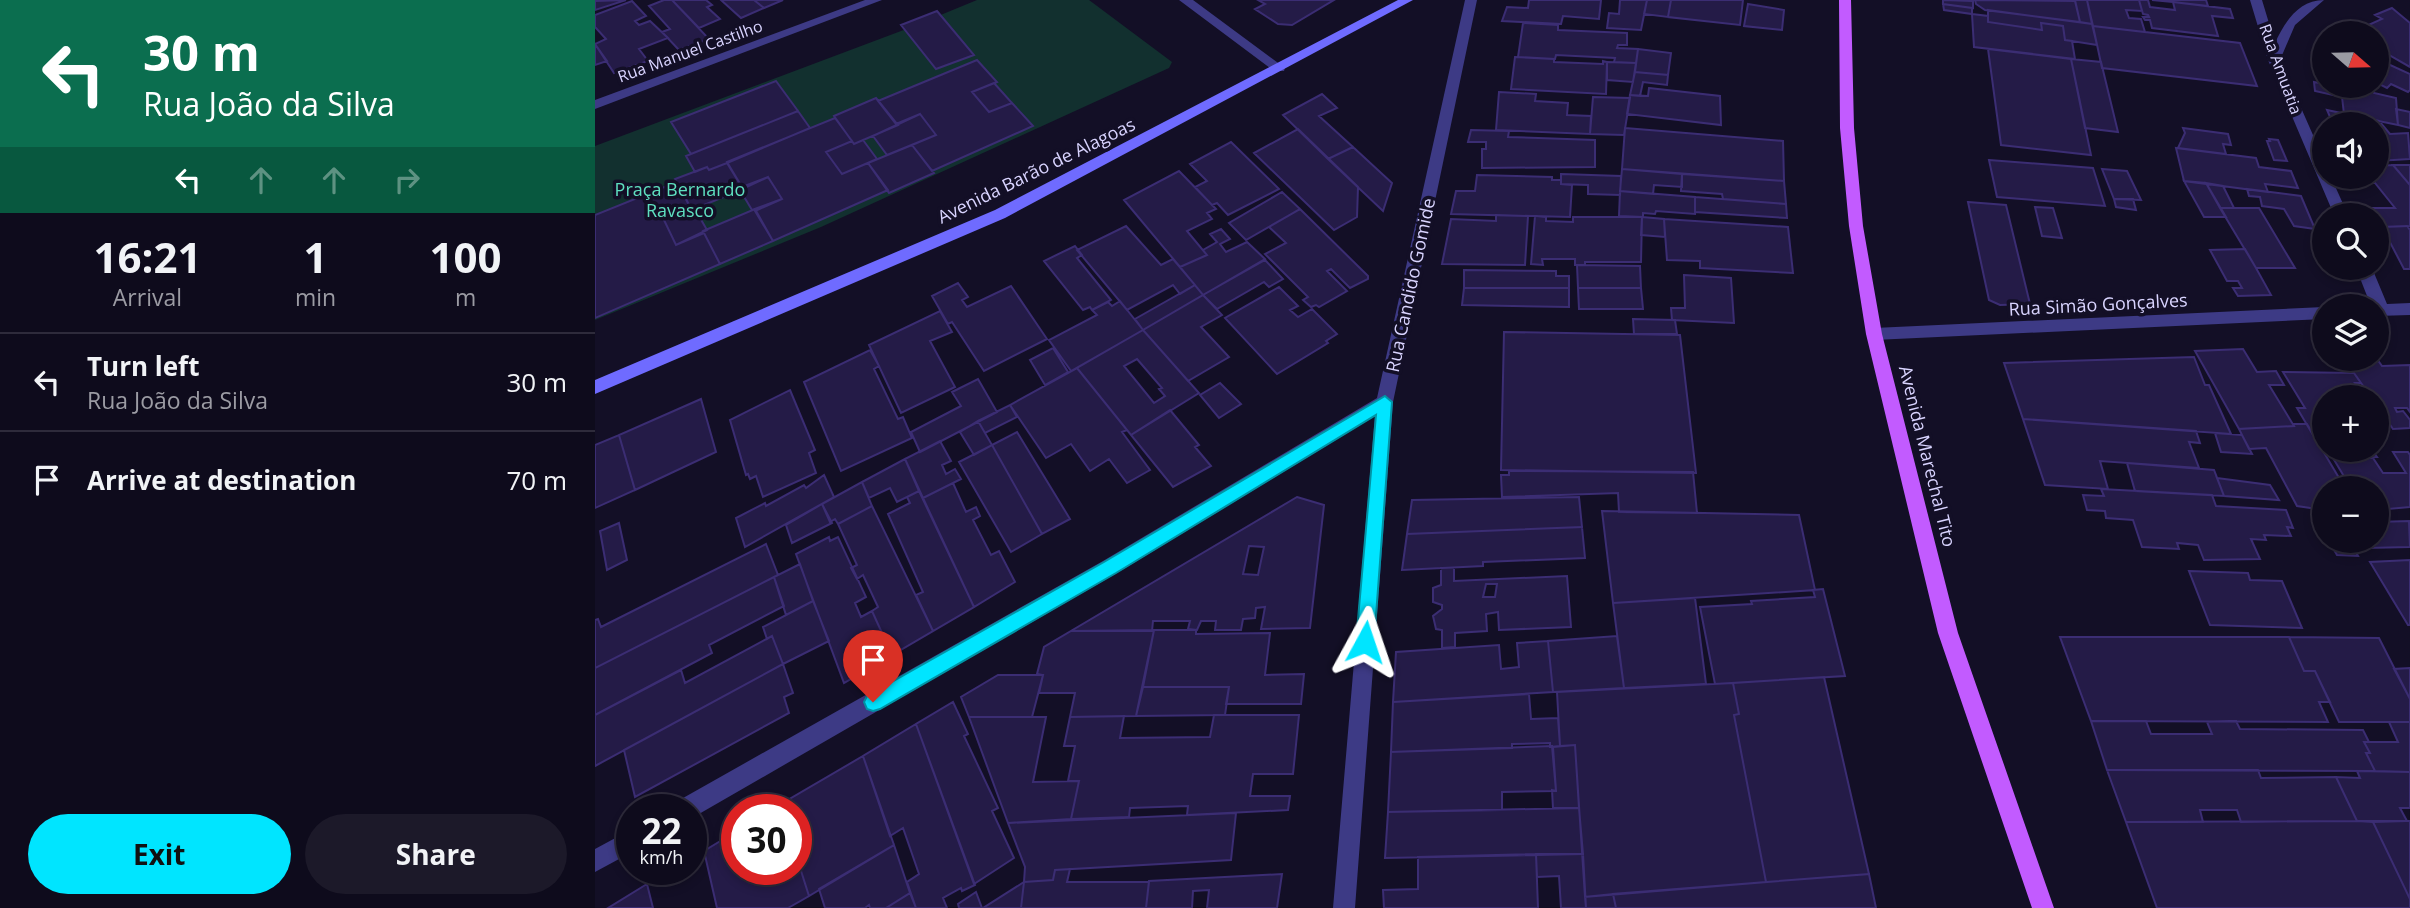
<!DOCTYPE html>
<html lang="en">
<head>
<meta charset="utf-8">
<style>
  body { margin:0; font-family:"Open Sans",sans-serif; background:#1c1929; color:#f1f3f6; height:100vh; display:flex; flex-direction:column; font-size:26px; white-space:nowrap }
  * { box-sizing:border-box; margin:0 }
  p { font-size:23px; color:#9b9ba3 }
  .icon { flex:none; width:38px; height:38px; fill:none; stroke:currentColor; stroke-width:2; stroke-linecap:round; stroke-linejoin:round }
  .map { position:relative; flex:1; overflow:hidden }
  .drawer { display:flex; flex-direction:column; background:#0e0b1c; width:595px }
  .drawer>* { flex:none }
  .top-card { background:#0b6e4f; color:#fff; overflow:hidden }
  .needle { width:46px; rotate:110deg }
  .fabs { position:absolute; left:1717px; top:21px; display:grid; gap:14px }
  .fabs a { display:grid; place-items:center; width:77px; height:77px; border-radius:50%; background:#0e0b1c; box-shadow:0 4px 10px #0003,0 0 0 2px #2e2b3b; font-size:35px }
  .speed { position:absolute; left:21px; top:794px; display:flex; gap:14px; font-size:35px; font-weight:700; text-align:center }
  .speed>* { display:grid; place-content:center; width:91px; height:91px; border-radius:50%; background:#0e0b1c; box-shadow:0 4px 10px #0003,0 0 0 2px #2e2b3b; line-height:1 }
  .speed small { font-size:18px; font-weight:400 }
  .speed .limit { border:10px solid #d22; background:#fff; color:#111 }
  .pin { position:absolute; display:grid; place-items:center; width:60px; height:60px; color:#fff; margin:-72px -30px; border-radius:50% 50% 50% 0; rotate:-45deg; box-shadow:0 0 7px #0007 }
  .pin .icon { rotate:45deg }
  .me { position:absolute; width:77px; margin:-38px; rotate:5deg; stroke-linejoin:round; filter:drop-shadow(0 0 5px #0008) }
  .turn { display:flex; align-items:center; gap:24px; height:147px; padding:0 28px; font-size:32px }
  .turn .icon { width:91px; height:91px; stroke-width:2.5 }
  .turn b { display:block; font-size:49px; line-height:60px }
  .lanes { display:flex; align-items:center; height:66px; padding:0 28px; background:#0003; justify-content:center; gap:35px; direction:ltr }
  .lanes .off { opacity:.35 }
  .eta { display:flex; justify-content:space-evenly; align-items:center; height:119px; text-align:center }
  .eta b { font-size:42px; font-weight:700; line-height:49px }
  .cta { display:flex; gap:14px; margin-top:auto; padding:14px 28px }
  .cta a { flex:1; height:80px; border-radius:42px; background:#00e5ff; color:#111; font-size:28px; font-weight:700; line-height:80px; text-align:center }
  .cta a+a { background:#1c1929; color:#f1f3f6 }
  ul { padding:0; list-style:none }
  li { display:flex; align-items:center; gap:21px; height:98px; padding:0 28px; border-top:2px solid #2e2b3b }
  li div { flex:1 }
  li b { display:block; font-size:26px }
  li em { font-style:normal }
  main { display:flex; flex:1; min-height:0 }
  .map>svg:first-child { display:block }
  .green { fill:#12302f }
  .building { fill:#241b47; stroke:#3b2d73; stroke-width:2; fill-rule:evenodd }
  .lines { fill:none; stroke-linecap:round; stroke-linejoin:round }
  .street { fill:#3d3a85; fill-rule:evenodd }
  .secondary { fill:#6f6bff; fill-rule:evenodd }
  .primary { fill:#c25bff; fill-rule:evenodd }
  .route { fill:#00e5ff; stroke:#0095a6; stroke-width:2 }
  .labels { text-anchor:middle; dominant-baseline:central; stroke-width:7; stroke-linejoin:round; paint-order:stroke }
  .far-street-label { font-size:16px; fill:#d9d4ff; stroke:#130f26 }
  .street-label { font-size:18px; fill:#d9d4ff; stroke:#130f26 }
  .park-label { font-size:18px; fill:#5fe0c0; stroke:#130f26 }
</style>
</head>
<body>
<main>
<section class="drawer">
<div class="top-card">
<div class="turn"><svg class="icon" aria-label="left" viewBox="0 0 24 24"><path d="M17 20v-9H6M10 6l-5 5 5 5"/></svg><div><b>30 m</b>Rua João da Silva</div></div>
<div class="lanes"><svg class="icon" aria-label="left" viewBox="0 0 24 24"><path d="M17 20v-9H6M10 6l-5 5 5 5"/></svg><svg class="icon off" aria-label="ahead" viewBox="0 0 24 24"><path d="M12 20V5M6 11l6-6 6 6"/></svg><svg class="icon off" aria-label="ahead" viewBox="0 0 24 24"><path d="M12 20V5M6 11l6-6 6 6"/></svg><svg class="icon off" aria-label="right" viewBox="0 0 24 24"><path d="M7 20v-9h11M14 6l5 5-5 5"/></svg></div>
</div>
<div class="eta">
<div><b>16:21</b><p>Arrival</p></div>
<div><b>1</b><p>min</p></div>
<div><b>100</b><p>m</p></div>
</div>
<ul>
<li><svg class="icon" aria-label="left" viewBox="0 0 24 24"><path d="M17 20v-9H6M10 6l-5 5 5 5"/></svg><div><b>Turn left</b><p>Rua João da Silva</p></div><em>30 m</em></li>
<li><svg class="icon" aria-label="arrive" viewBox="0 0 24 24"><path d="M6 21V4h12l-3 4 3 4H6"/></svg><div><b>Arrive at destination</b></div><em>70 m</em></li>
</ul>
<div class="cta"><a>Exit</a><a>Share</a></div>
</section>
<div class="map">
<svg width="1815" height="908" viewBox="0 0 1815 908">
  <rect width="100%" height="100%" fill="#130f26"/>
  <!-- green -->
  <path class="green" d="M382,0H494L577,62L574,68L226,227L0,320V146L314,28Z"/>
  <!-- building -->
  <path class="building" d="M31,0L0,10V1Z
    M69,0H77L114,39L84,50L67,32L75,29L54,6Z
    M77,0H111L117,5L112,7L125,19L104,28Z
    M126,0H159L169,8L146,18Z
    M159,0H188L169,8Z
    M663,0H739L697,25L683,24L660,9L670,4Z
    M934,0H1006L1004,19L968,16L966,24L907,21L912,7L933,8Z
    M1025,0H1052L1046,30L1012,28L1014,13L1024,14Z
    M1052,0H1076L1073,17L1049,14Z
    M1076,0H1148L1145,25L1073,17Z
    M1348,0L1378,1V8L1348,4Z
    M1380,0L1480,1L1485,22L1390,10L1381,4Z
    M1480,0H1492L1497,24L1485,22Z
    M1492,0H1544L1547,11L1531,10L1534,18L1546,19L1550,32L1498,26Z
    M1544,0H1553L1555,7L1580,10L1578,2L1635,9L1638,18L1617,16L1623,36L1557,28L1555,20H1550L1548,17H1554L1553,15L1548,14Z
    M1557,0H1611L1613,6L1578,2Z
    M37,1L51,16L40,21L44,25L55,21L73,38L44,49L53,61L19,73L0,44L11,39L0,27V15Z
    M1153,4L1189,10L1187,30L1149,26Z
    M1348,4L1377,8V14L1349,10Z
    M1797,8L1815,23V67L1782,48V33H1756L1787,19L1780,15Z
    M1393,10L1497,24L1502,45L1470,40L1468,26L1446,23L1447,30L1393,22Z
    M342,11L379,55L341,69L306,25Z
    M1377,14L1393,16V22L1447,30L1446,23L1468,26L1470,40L1477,41L1480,59L1379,47Z
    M928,23L963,25V30L1032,33V45H1023L1022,48L1043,49L1041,63L1019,62L1020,58L961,55L960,59L923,57Z
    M1498,26L1645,43L1662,86L1507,68Z
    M0,44L12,61L0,65Z
    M1043,49L1076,53L1073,75L1040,72Z
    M1393,49L1476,59L1496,155L1406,145Z
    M920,57L959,59V62L1008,64V61L1012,62L1011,94L916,89Z
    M1476,59L1506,62L1523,132L1490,128Z
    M1782,59L1815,74V90L1813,92L1796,84L1792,88L1782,83Z
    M382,60L402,82L377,92L394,112L417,103L438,126L337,171L317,145L341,135L325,114L301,124L283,101Z
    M1012,62L1041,63L1038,82L1012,80Z
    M1040,72L1073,75L1072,85L1048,82L1045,96L1035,95Z
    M181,81L203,111L96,154L76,122Z
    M1719,82L1745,87L1771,86L1778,88L1779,93L1801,98L1803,125L1749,114L1747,97L1720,91Z
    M399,83L417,103L394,112L377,92Z
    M1054,88L1125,96L1126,125L1032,114L1035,95L1053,96Z
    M904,92L941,94L940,101L973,103L972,115L996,116L995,134L901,130Z
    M727,94L742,108L724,116L758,147L733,159L688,115Z
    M998,97L1035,98L1029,135L995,134Z
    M281,98L303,125L259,144L239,116Z
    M1801,109L1815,112V128L1803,125Z
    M1732,110L1784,121L1795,134L1813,133L1815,159L1782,161V124H1738Z
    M203,111L215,128L132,163L114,170L112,167L100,172L91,156Z
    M325,114L341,135L292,155L278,136Z
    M240,118L257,141L231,152L247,174L273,163L293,190L178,241L160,211L187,199L173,177L147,187L132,162Z
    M1030,128L1188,141L1189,181L1027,169Z
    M1588,128L1633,134L1636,145L1628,144L1631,154L1583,148L1590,133Z
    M703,129L763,187L762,217L739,230L659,153Z
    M876,130L914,131L913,137L1000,140V167L887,168V149H891V142H873Z
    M1674,139L1683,140L1692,161L1679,160L1672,141H1675Z
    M268,140L282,159L247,174L231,152L257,141L259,144Z
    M636,142L684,189L633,215L622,203L617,205L600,187L612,181L595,164Z
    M317,145L339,173L294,193L273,163Z
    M758,147L797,183L788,211L733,159Z
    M1581,148L1661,158L1664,167L1696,171L1703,188L1670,184L1673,192L1589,181Z
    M1394,160L1498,168L1510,206L1402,197Z
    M132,163L148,189L97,210L80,179L112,167L114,170Z
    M1798,165H1815V185Z
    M1798,165L1815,185V226L1787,227L1777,208H1800L1780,183H1764L1760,177H1782V166Z
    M1027,169L1087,174V187L1059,185L1058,194L1025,191Z
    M1507,169L1532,171L1546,200L1519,199Z
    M584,171L621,209L612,213L617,219L592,231L612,255L585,267L529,200Z
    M966,174L1026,176L1025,195L993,194V185L966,184Z
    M1087,174L1189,181L1191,204L1128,199L1127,194L1086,191Z
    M882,175L957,177V180H966V184L977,185L975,217L856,214L861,191H880Z
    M173,177L187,199L157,210L145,190Z
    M1589,181L1611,183L1631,217H1609Z
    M82,182L96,209L69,220L81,245L109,233L125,264L0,318V215Z
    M1611,183L1628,186L1639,208H1625Z
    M1652,189L1706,196L1720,229L1699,226L1689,209L1667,206L1665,197L1654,196Z
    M1025,191L1100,197V214L1061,211L1060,214L1048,213V217L1024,216Z
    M687,192L705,209L651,240L634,223Z
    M1100,197L1191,204L1192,218L1100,212Z
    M1519,199H1538L1541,210L1521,207Z
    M1373,202L1411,205L1435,304L1405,305L1394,300Z
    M1440,207L1458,208L1467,238L1447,236Z
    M1625,208H1664L1700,268H1661Z
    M96,209H100L112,230L81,245L69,220Z
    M160,209L178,241L125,264L108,231Z
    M705,209L773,276V279L755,288L736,269L732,271L752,291L724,307L721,305L716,307L708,300L713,297L670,254L691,243L674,227Z
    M901,215L933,216L930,265L847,264L856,219L901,221Z
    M940,216L951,217V221L978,222V217H1047L1046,262H990V265H980V259H947L948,265L936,264Z
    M1047,217L1069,219L1070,237L1046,235Z
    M1069,219L1193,227L1198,273L1105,268V261L1072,260Z
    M531,226L566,265L578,259L600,285L585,294L578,285L532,310L482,250Z
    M1812,226L1815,230V269H1809L1787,227Z
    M626,229L635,239L625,244L631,252L652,242L670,259L608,295L585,267L612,255L608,250L622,242L615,234Z
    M480,246L487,255L482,258L516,300L497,310L495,307L488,310L449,261Z
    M1650,249L1661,268L1676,295L1643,296L1638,288H1647L1643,281H1632L1615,250Z
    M670,260L688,279L674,287L669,282L622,309L608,295Z
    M982,265L1045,266L1046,288H983Z
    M869,270L961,271V276H974V288H869Z
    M1089,275L1136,278L1139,323L1077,320L1076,308H1090Z
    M363,283L373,297L367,300L372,307L416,286L452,339L389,371L357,322L353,324L337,296Z
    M600,285L608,295L548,330L540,319Z
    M684,287L703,306L695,310L703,317L717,309L742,334L731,341L733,343L682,374L630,318Z
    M869,288H974V307L867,305Z
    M983,288H1046L1048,309H984Z
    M608,295L627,315L606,327L634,357L593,381L548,330Z
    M525,301L548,330L476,371L454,340L502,315L497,310L513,302L517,306Z
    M345,311L357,332L335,341L360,387L306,413L274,345Z
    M1038,319L1080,320L1082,334H1039Z
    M548,330L604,393L536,435L482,368ZM542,359L567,388L564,389L570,396L559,403L529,366Z
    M909,332L1085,335L1101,473L906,470Z
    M458,348L473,372L450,385L435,360Z
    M1648,349L1662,372L1681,371L1689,385H1674L1699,426L1644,429L1600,351Z
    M275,350L284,366L279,369L303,419L308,417L317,438L246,471L209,382Z
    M1599,357L1610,385H1614L1636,434L1428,419L1409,363Z
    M1749,359H1782L1787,366L1815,365V412L1812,408H1800L1802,412L1808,411L1815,420V428L1798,429L1782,406V397H1776Z
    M482,368L532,430L527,432L555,470L532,483L514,459L495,471L476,444L451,458L415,405Z
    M1688,372L1759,373L1766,383H1760L1770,397H1729V443L1727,440H1721L1702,408H1710Z
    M383,379L402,412L325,452L316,432L366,406L357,392Z
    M625,383L646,404L624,418L605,395Z
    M195,390L220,450L214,453L221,473L168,497L161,476L155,479L153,474L151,475L135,420Z
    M106,399L121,452L40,490L24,435Z
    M415,405L422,417L390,433L383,421Z
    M575,410L604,445L600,447L616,466L578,487L536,435Z
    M1428,419L1601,431L1605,443L1594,442L1604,468L1505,461L1513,489L1450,485Z
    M383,421L397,445L379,455L365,432Z
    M1698,424H1712L1750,488H1729V510L1702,506L1671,448L1654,449L1644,429L1699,426Z
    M422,432L475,519L447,534L397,445Z
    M1620,433L1647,435L1657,454L1626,452Z
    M24,435L40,490L0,508V445Z
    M345,441L356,461L347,465L351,474L360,469L366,479L328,498L310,459Z
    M397,445L447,534L416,552L364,462Z
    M1733,450H1777L1782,457L1738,458Z
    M1798,452H1813L1815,455V507L1782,510V488H1756L1738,458H1778L1788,473H1811Z
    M310,459L324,491L302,502L295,488L274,498L267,482Z
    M1532,463L1619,470L1629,496L1540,491Z
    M914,471L1098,472L1102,513L1024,512L1023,493L907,497L906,475H914Z
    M229,475L239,497L150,547L141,518L170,503L171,506L209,485L211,488Z
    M1622,478L1675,485L1684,500L1629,496Z
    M267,482L277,506L243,524L240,519L235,522L227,504Z
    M358,483L371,512L381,507L385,516L378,520L396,555L404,551L420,582L379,607L328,498Z
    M1506,489L1617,495L1621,506L1691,510L1698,528L1692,527L1696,536L1669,535L1671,540L1656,539L1665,559L1609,560L1603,545L1582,543L1584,549L1547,547L1538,520L1511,518L1510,511L1492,510L1488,495L1509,496Z
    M324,491L379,607L338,631L321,595L328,592L293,514L315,503L312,497Z
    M702,497L729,505L715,628L666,629L670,607L661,608L660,618L648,619L646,630H620L621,621H606L602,630L593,629L595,621H558L557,631H476ZM654,546L669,547L663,575L648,574Z
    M984,497L987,527L812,534L817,500Z
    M227,504L237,523L197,543L191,525Z
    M277,506L338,631L297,655L277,611L283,607L268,575L262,579L256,568L262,565L243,524Z
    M1007,511L1204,515L1220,590L1018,603Z
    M1814,521L1815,547L1771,548L1766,541H1782V522Z
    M24,523L32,560L12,570L5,531Z
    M987,527L990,558L888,562V566L807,570L812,534Z
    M234,537L235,541L243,537L271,597L260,603L266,617L277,611L297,655L249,683L201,554Z
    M1734,541H1755L1763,556L1742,555Z
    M171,544L183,575L0,668V620L3,619L6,627Z
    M1815,560V625H1813L1775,562Z
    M205,564L218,601L191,615L179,577Z
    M846,568H859V581L972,576L976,627L904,630L903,612L891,614L892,631L860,633V647L847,648V630L841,629L838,616L847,609V605L838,602V588L846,585ZM891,584H902L900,597H888Z
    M1594,571L1653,573L1655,580L1687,581L1707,628L1615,625Z
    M179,577L189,606L114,645L117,653L0,715V668Z
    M1228,589L1250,676L1120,684L1105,607L1157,604L1156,601L1220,597L1218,590Z
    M1100,598L1111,684L1029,688L1018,603Z
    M218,601L234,641L188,664L177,636L172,639L168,627Z
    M559,630L541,716L475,717L480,693H444L448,675L442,674L449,647L476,631Z
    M559,630H601V634L675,633L670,675L709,674L706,704H631L634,687H548Z
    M177,636L188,664L0,766V715L86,670L90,683Z
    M1022,636L1029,688L958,692L953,641Z
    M1465,637H1694L1709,671H1720L1735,702H1724L1733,722L1496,721Z
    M1694,637L1784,638L1815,699V722H1744L1720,671H1709Z
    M953,641L958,692L798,702L801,652L904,645L906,669L924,667L922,643Z
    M188,664L198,693L189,697L194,713L40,797L29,750Z
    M1815,668V699L1799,669Z
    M403,675H448L437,717H374L366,697Z
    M1229,677L1274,874L1171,882L1139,715L1144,714L1138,683Z
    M1138,683L1144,714L1139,715L1171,882L990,897L980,745L965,746L962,692Z
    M548,687H634L630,715L541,716Z
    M934,694L936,719L963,718L965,746L955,747V743L917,744V748L796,752L798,702Z
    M358,702L373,734L369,736L403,808L397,811L419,858L379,884L321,724Z
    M619,715H704L698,774H658L655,796H695L693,810L592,815L593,806L535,808L534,817L476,819L484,781H473L480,746H469L475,717L529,716L525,738L615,737Z
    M374,717H451L438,782L484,781L476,819L413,823Z
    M1496,721H1551L1556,734H1617L1612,722L1641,721L1645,729L1768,730L1774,742H1769L1775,753H1771L1780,771L1512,770Z
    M1794,722H1815V772L1780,771L1771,753H1775L1769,742H1803Z
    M321,724L380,885L367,891L366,888L348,898L352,908H321L312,882L324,874L308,828L295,836L268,756Z
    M980,745L984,808H958L957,790L961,791L958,747Z
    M957,746L961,791L907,792V810L793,812L796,752Z
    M268,756L299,845L214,896L201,855V810H188L186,804Z
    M1512,770H1663L1666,778L1741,777L1762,821L1646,822L1642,810H1605L1608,822H1531Z
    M1762,771L1815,772V808H1805L1812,821H1762L1741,777L1765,778Z
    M984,808L988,854L790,858L793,812Z
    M641,813L636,860L460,870L458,880L429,882L430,867L413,823Z
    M1762,821L1778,822L1815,899V908H1562L1531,822Z
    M1812,821H1815V899L1778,822Z
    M142,831V870H201V855L214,896L193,908H122L109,851Z
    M299,845L315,893L291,908H275L274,905L270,908H230L224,889Z
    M941,854H988L991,908H966L964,876L942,877Z
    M941,854L943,908H789L788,890L823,889V857Z
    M475,869L472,882H554L551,908H426L429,882L458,880L460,870Z
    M687,874L682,908H612L614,890L598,891L597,908H551L554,881Z
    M1274,874L1281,908H1021L1018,894Z
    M429,882L426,908H388Z
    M52,884L58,908H13Z
    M381,892L387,908H364L363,904Z
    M315,893L321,908H291Z
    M1018,894L1021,908H991L990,897Z"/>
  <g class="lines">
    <!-- street -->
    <path class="street" d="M270,0H287L0,109V100Z
      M584,0H598L690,68L689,71H679Z
      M870,0H882L798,402L760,908H738L780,416L522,573L97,818L96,810H78L81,802L508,561L782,398Z
      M1655,0H1667L1680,43C1690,21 1704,0 1729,0L1700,25L1685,60L1729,160V177H1736L1753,215H1739L1673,60Z
      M1761,268H1777L1792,304L1815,303V315L1782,316V306H1776Z
      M1729,307V319L1279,340L1271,334L1279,328Z
      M37,829V852L0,872V849Z"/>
    <!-- secondary -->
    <path class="secondary" d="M803,0H818L410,218L0,394V380L400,210Z"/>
    <!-- primary -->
    <path class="primary" d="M1244,0H1256L1259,128L1268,226L1287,334L1363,633L1459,908H1437L1343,633L1271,334L1254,226L1245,128Z"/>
  </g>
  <!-- route -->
  <path class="route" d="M790,396L797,402L779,642L777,648L770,650L764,648L761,642L781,415L521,573L285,709L278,711L272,709L269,702L272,696L509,562Z"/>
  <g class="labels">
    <!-- far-street labels -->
    <g class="far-street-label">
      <text transform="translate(95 51) rotate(-20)">Rua Manuel Castilho</text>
      <text transform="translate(1686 69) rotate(70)">Rua Amuatia</text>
    </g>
    <!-- street labels -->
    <g class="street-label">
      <text transform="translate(441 170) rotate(-26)">Avenida Barão de Alagoas</text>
      <text transform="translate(815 285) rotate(-78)">Rua Candido Gomide</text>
      <text transform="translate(1503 304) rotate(-3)">Rua Simão Gonçalves</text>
      <text transform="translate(1333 456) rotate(76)">Avenida Marechal Tito</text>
    </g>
    <!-- park labels -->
    <g class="park-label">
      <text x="85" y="189">Praça Bernardo<tspan x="85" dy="21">Ravasco</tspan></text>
    </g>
  </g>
</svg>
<div class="fabs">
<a><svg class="needle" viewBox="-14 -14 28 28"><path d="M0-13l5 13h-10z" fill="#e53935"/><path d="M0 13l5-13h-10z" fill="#9b9ba3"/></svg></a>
<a><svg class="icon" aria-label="sound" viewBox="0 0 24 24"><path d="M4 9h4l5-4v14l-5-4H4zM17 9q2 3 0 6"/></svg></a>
<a><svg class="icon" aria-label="search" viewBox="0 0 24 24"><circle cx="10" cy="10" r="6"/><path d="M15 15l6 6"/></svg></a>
<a><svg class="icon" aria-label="layers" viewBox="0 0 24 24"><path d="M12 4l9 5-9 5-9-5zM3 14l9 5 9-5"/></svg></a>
<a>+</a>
<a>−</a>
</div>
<div class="speed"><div>22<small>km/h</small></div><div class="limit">30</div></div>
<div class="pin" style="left:278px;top:702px;background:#d93025"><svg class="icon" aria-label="arrive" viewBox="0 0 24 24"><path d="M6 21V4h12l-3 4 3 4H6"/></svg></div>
<svg class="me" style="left:770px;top:642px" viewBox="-20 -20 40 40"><path d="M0-17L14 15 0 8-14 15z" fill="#00e5ff" stroke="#fff" stroke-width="4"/></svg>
</div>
</main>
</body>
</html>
